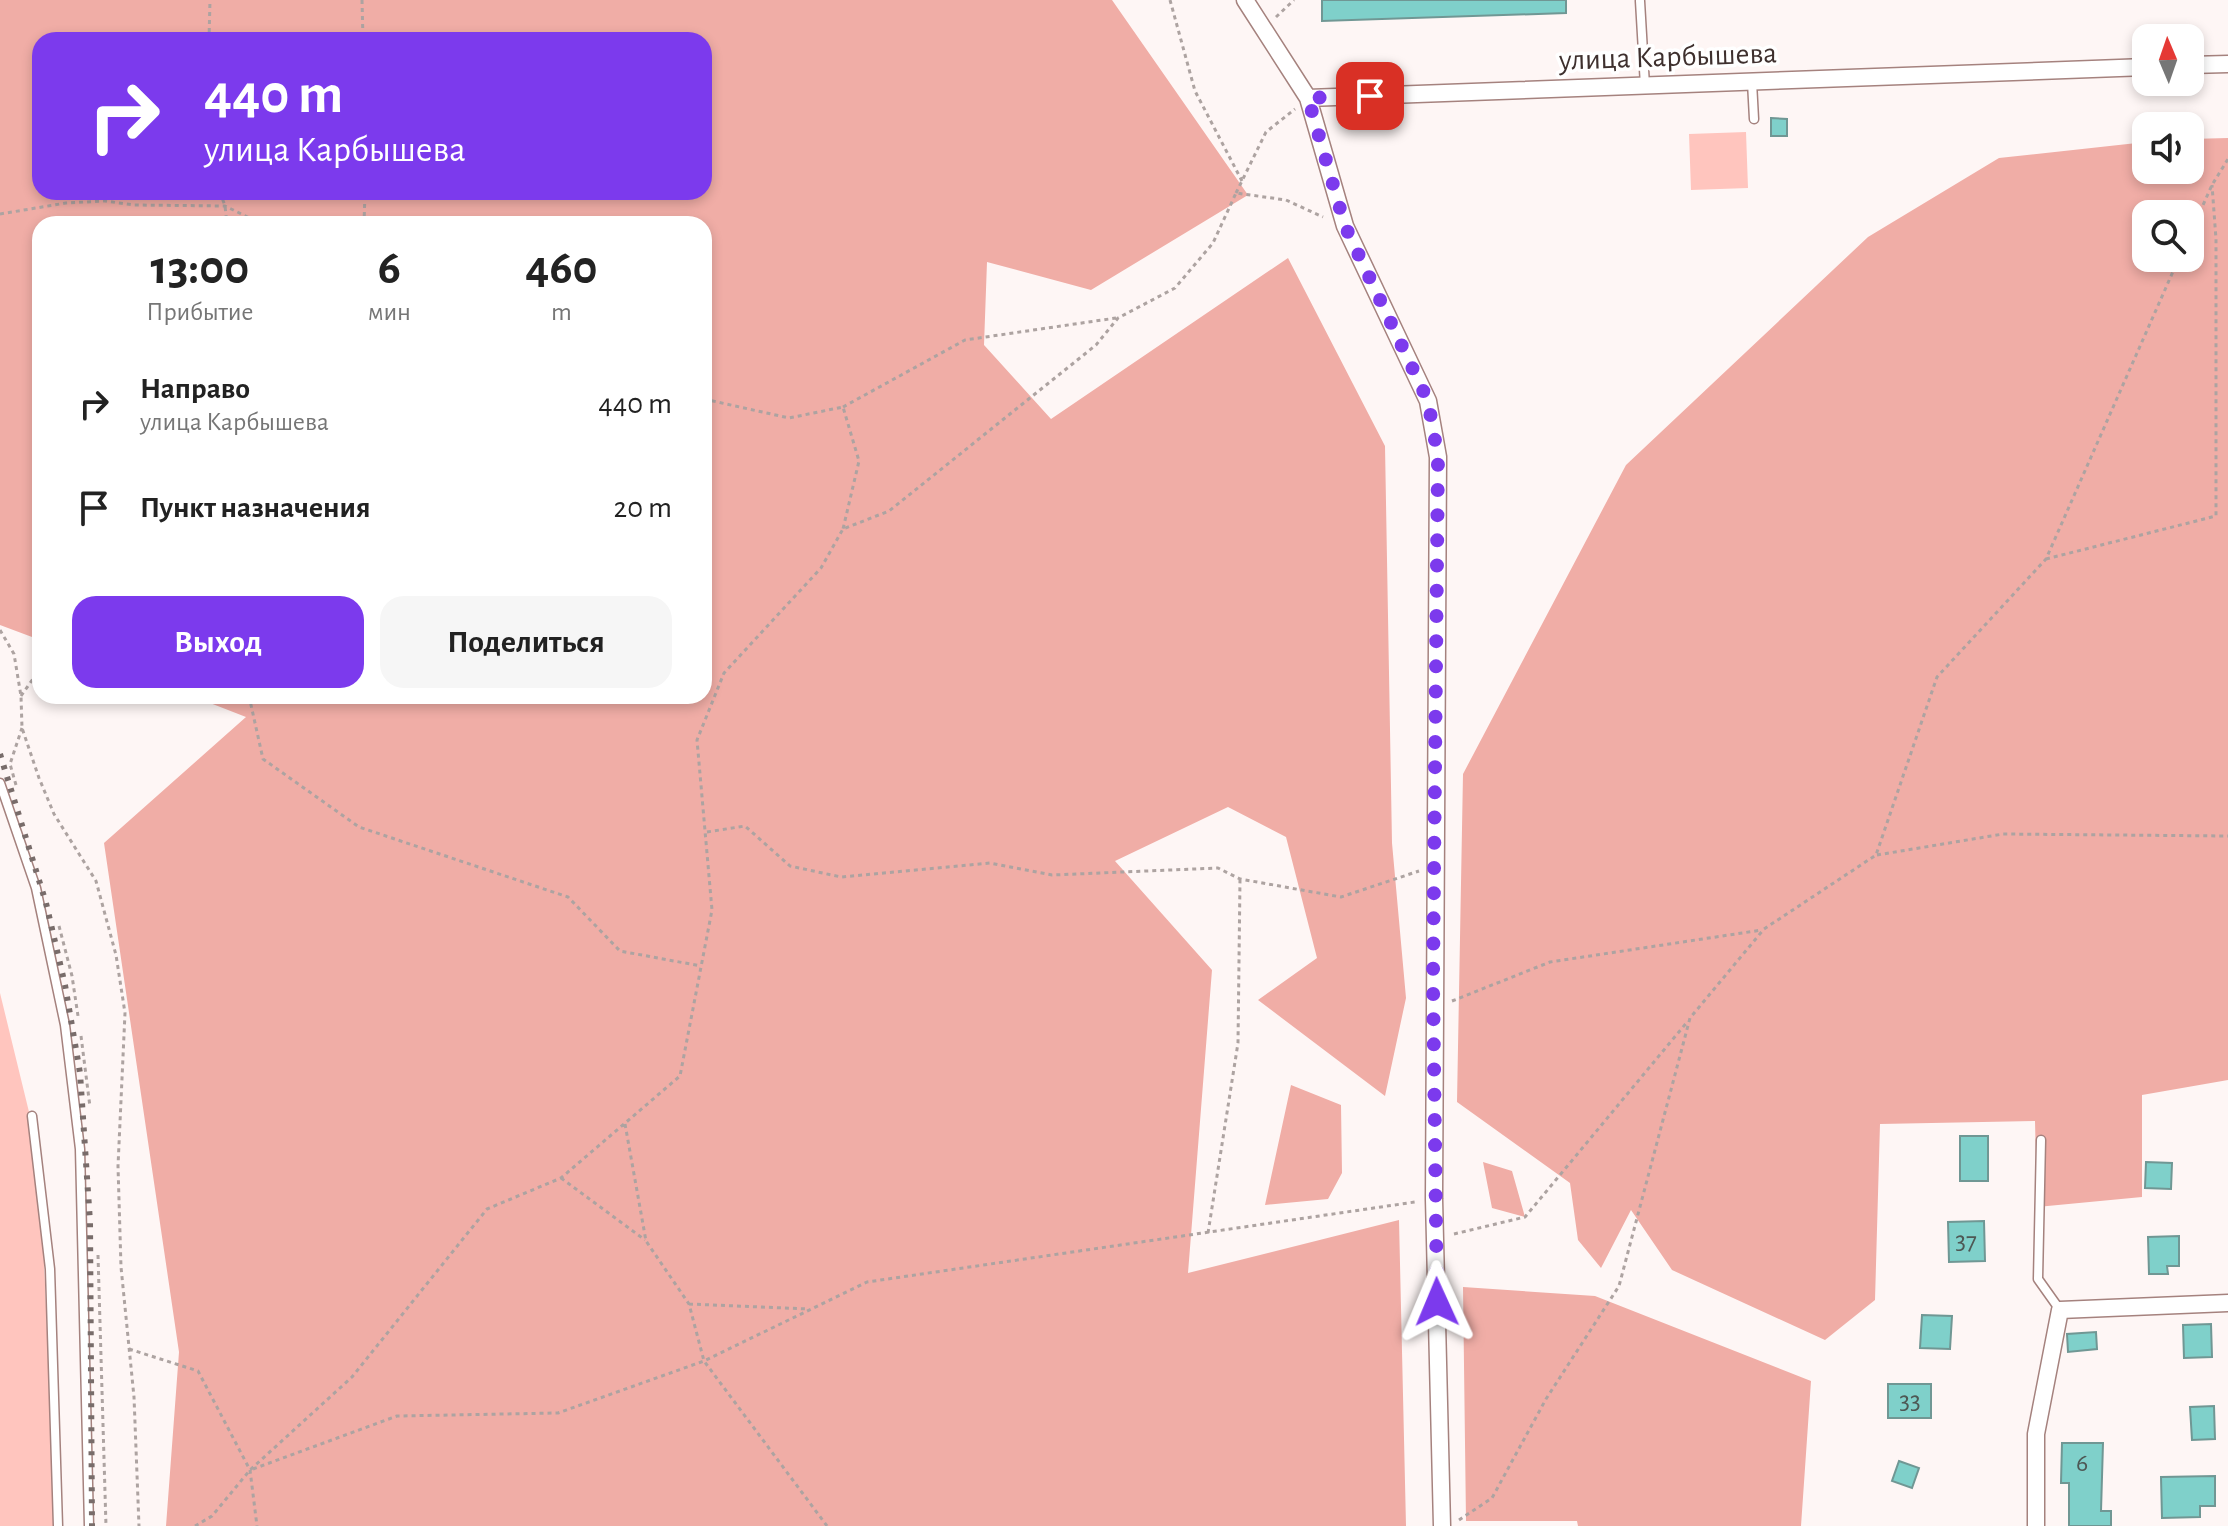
<!DOCTYPE html>
<html lang="ru">
<head>
<meta charset="utf-8">
<style>
  body { margin:0; font-family:"Alegreya Sans",sans-serif; background:#f6f6f6; color:#222; height:100vh; display:flex; flex-direction:column; font-size:30px; white-space:nowrap }
  * { box-sizing:border-box; margin:0 }
  p { font-size:26px; color:#767676 }
  .icon { flex:none; width:44px; height:44px; fill:none; stroke:currentColor; stroke-width:2; stroke-linecap:round; stroke-linejoin:round }
  .map { position:relative; flex:1; overflow:hidden }
  .drawer { position:absolute; left:32px; top:216px; width:680px; height:488px; display:flex; flex-direction:column; background:#fff; border-radius:24px; box-shadow:0 4px 12px #0003 }
  .drawer>* { flex:none }
  .banner { position:absolute; left:32px; top:32px; width:680px; height:168px; border-radius:24px; box-shadow:0 4px 12px #0003; background:#7c3aed; color:#fff; overflow:hidden }
  .needle { width:52px; rotate:358deg }
  .fabs { position:absolute; left:2132px; top:24px; display:grid; gap:16px }
  .fabs a { display:grid; place-items:center; width:72px; height:72px; border-radius:16px; background:#fff; box-shadow:0 4px 12px #0003; font-size:40px }
  .pin { position:absolute; display:grid; place-items:center; width:68px; height:68px; color:#fff; margin:-34px; border-radius:16px; box-shadow:0 4px 12px #0006 }
  .me { position:absolute; width:88px; margin:-44px; rotate:359deg; stroke-linejoin:round; filter:drop-shadow(0 0 6px #0008) }
  .turn { display:flex; align-items:center; gap:28px; height:168px; padding:0 40px; font-size:36px }
  .turn .icon { width:104px; height:104px; stroke-width:2.5 }
  .turn b { display:block; font-size:56px; line-height:68px }
  .eta { display:flex; justify-content:space-evenly; align-items:center; height:136px; text-align:center }
  .eta b { font-size:48px; font-weight:700; line-height:56px }
  .cta { display:flex; gap:16px; margin-top:auto; padding:16px 40px }
  .cta a { flex:1; height:92px; border-radius:24px; background:#7c3aed; color:#fff; font-size:32px; font-weight:700; line-height:92px; text-align:center }
  .cta a+a { background:#f6f6f6; color:#222 }
  ul { padding:0; list-style:none }
  li { display:flex; align-items:center; gap:24px; height:104px; padding:0 40px }
  li div { flex:1 }
  li b { display:block; font-size:30px }
  li em { font-style:normal }
  .map>svg:first-child { display:block }
  .green { fill:#ffc5be }
  .forest { fill:#f0ada6; fill-rule:evenodd }
  .building { fill:#7fd0ca; stroke:#709794; stroke-width:2 }
  .lines { fill:none; stroke-linecap:round; stroke-linejoin:round }
  .service-casing { stroke:#a5827e; stroke-width:11 }
  .minor-casing { stroke:#a5827e; stroke-width:19 }
  .path { stroke:#ada3a1; stroke-width:3; stroke-dasharray:4 4; stroke-linecap:butt }
  .service { stroke:#fff; stroke-width:8 }
  .minor { stroke:#fff; stroke-width:16 }
  .rail { stroke:#786c6a; stroke-width:6; stroke-dasharray:4 8; stroke-linecap:butt }
  .route { stroke:#7c3aed; stroke-width:14; stroke-dasharray:0 25.2 }
  .labels { text-anchor:middle; dominant-baseline:central; stroke-width:7; stroke-linejoin:round; paint-order:stroke }
  .number-label { font-size:26px; fill:#4e5855 }
  .street-label { font-size:30px; fill:#3e302e; stroke:#fff }
</style>
</head>
<body>
<div class="map">
<svg width="2228" height="1526" viewBox="0 0 2228 1526">
  <rect width="100%" height="100%" fill="#fef6f5"/>
  <!-- green -->
  <path class="green" d="M1746,132L1748,188L1691,190L1689,134Z
    M0,993L39,1153L56,1526H0Z"/>
  <!-- forest -->
  <path class="forest" d="M0,0H1112L1248,195L1091,290L987,262L984,345L1051,419L1288,258L1385,446L1392,843L1406,998L1385,1096L1258,1000L1317,958L1286,837L1228,807L1115,861L1212,970L1188,1273L1399,1220L1406,1526H166L179,1352L104,843L246,717L192,696H704V224H40V640L0,625ZM40,40H704V192H40Z
    M2228,138V1080L2142,1095V1197L2037,1207L2035,1121L1880,1124L1875,1300L1825,1340L1672,1270L1631,1210L1601,1268L1578,1240L1570,1183L1457,1102L1463,774L1626,465L1868,237L1999,158L2146,142V170H2190V139ZM2146,214H2190V258H2146Z
    M1291,1085L1341,1105L1342,1173L1328,1199L1265,1205Z
    M1483,1162L1512,1171L1525,1217L1492,1208Z
    M1463,1287L1595,1296L1811,1381L1801,1526H1578L1577,1521H1466Z"/>
  <!-- building -->
  <path class="building" d="M1322,0H1566V13L1322,21Z
    M1771,118L1787,119V136H1771Z
    M1960,1136H1988V1181H1960Z
    M2146,1162L2172,1163L2171,1189L2145,1188Z
    M1984,1221L1985,1261L1949,1262L1948,1222Z
    M2179,1236V1266H2167L2168,1274H2149L2148,1237Z
    M1922,1315L1952,1316L1950,1349L1920,1348Z
    M2211,1324L2212,1357L2184,1358L2183,1325Z
    M2096,1332L2097,1349L2068,1352L2067,1334Z
    M1888,1384H1931V1418H1888Z
    M2214,1406L2215,1439L2192,1440L2190,1407Z
    M2062,1443H2103L2101,1511H2111V1526H2069V1483H2061Z
    M1899,1461L1919,1468L1912,1488L1892,1481Z
    M2215,1476V1506H2200V1517L2162,1518L2161,1477Z"/>
  <g class="lines">
    <!-- service casing -->
    <g class="service-casing">
      <path id="service" d="M1640,1L1645,86
        M1752,82L1754,119
        M0,783L36,888L65,1025L80,1149L89,1526
        M32,1116L50,1269L58,1526
        M2041,1140L2038,1279L2060,1310"/>
    </g>
    <!-- minor casing -->
    <g class="minor-casing">
      <path id="minor" d="M1245,0L1308,98L1345,226L1428,401L1438,457L1434,1199L1442,1526
        M2190,65L2228,64
        M1308,98L2146,67
        M2036,1526V1434L2060,1310L2228,1303"/>
    </g>
    <!-- path -->
    <path class="path" d="M362,0L363,40
      M1170,0L1195,91L1242,181
      M1276,17L1294,0
      M209,40L210,0
      M220,192L225,206L227,224
      M1236,193L1266,132L1295,109
      M0,214L66,203L105,201L134,205L225,206L262,224
      M364,224L365,192
      M2190,234L2212,185L2228,159
      M704,399L789,418L843,407L859,461L843,529
      M843,407L965,340L1116,318
      M2046,559L2216,516V239L2212,185
      M0,630L14,654L21,696L22,728L39,778L54,814L96,881L116,955L125,1013L118,1166L121,1267L134,1397L139,1526
      M21,696L40,669
      M249,696L263,759L359,827L568,897L620,951L701,966
      M16,785L10,764L22,728
      M707,832L745,826L790,866L841,877L990,863L1052,875L1218,868L1240,879L1341,897L1419,871
      M1877,855L2003,834L2228,836
      M59,926L72,976L78,1016
      M1452,1001L1550,962L1762,930
      M81,1036L90,1107
      M625,1124L646,1241L689,1304L704,1361L827,1526
      M561,1178L645,1240
      M1208,1233L1238,1043L1240,879
      M1454,1234L1525,1217L1688,1021
      M98,1255L106,1526
      M689,1304L809,1309
      M129,1349L198,1371L250,1470L257,1526
      M253,1469L397,1416L558,1413L704,1361L867,1282L1415,1202
      M1459,1520L1492,1498L1546,1399L1619,1286L1690,1018L1764,929L1876,855L1937,677L2046,559L2179,258
      M195,1526L212,1516L250,1470L352,1377L487,1209L561,1178L680,1076L712,910L697,740L724,673L821,568L843,529L889,511L1096,345L1118,318L1175,288L1213,243L1236,193L1286,200L1323,217"/>
    <!-- service -->
    <use href="#service" class="service"/>
    <!-- minor -->
    <use href="#minor" class="minor"/>
    <!-- rail -->
    <path class="rail" d="M0,754L46,903L65,985L80,1073L90,1222L92,1526"/>
  </g>
  <g class="lines">
    <!-- route -->
    <path class="route" d="M1370,96L1308,98L1345,226L1428,401L1438,457L1433,980L1437,1302"/>
  </g>
  <g class="labels">
    <!-- number labels -->
    <g class="number-label">
      <text x="1966" y="1241">37</text>
      <text x="1910" y="1401">33</text>
      <text x="2082" y="1463">6</text>
    </g>
    <!-- street labels -->
    <g class="street-label">
      <text transform="translate(1668 57) rotate(-2)">улица Карбышева</text>
    </g>
  </g>
</svg>
<div class="fabs">
<a><svg class="needle" viewBox="-14 -14 28 28"><path d="M0-13l5 13h-10z" fill="#e53935"/><path d="M0 13l5-13h-10z" fill="#767676"/></svg></a>
<a><svg class="icon" aria-label="sound" viewBox="0 0 24 24"><path d="M4 9h4l5-4v14l-5-4H4zM17 9q2 3 0 6"/></svg></a>
<a><svg class="icon" aria-label="search" viewBox="0 0 24 24"><circle cx="10" cy="10" r="6"/><path d="M15 15l6 6"/></svg></a>
</div>
<div class="pin" style="left:1370px;top:96px;background:#d93025"><svg class="icon" aria-label="arrive" viewBox="0 0 24 24"><path d="M6 21V4h12l-3 4 3 4H6"/></svg></div>
<svg class="me" style="left:1437px;top:1302px" viewBox="-20 -20 40 40"><path d="M0-17L14 15 0 8-14 15z" fill="#7c3aed" stroke="#fff" stroke-width="4"/></svg>
<div class="banner">
<div class="turn"><svg class="icon" aria-label="right" viewBox="0 0 24 24"><path d="M7 20v-9h11M14 6l5 5-5 5"/></svg><div><b>440 m</b>улица Карбышева</div></div>
</div>
<section class="drawer">
<div class="eta">
<div><b>13:00</b><p>Прибытие</p></div>
<div><b>6</b><p>мин</p></div>
<div><b>460</b><p>m</p></div>
</div>
<ul>
<li><svg class="icon" aria-label="right" viewBox="0 0 24 24"><path d="M7 20v-9h11M14 6l5 5-5 5"/></svg><div><b>Направо</b><p>улица Карбышева</p></div><em>440 m</em></li>
<li><svg class="icon" aria-label="arrive" viewBox="0 0 24 24"><path d="M6 21V4h12l-3 4 3 4H6"/></svg><div><b>Пункт назначения</b></div><em>20 m</em></li>
</ul>
<div class="cta"><a>Выход</a><a>Поделиться</a></div>
</section>
</div>
</body>
</html>
